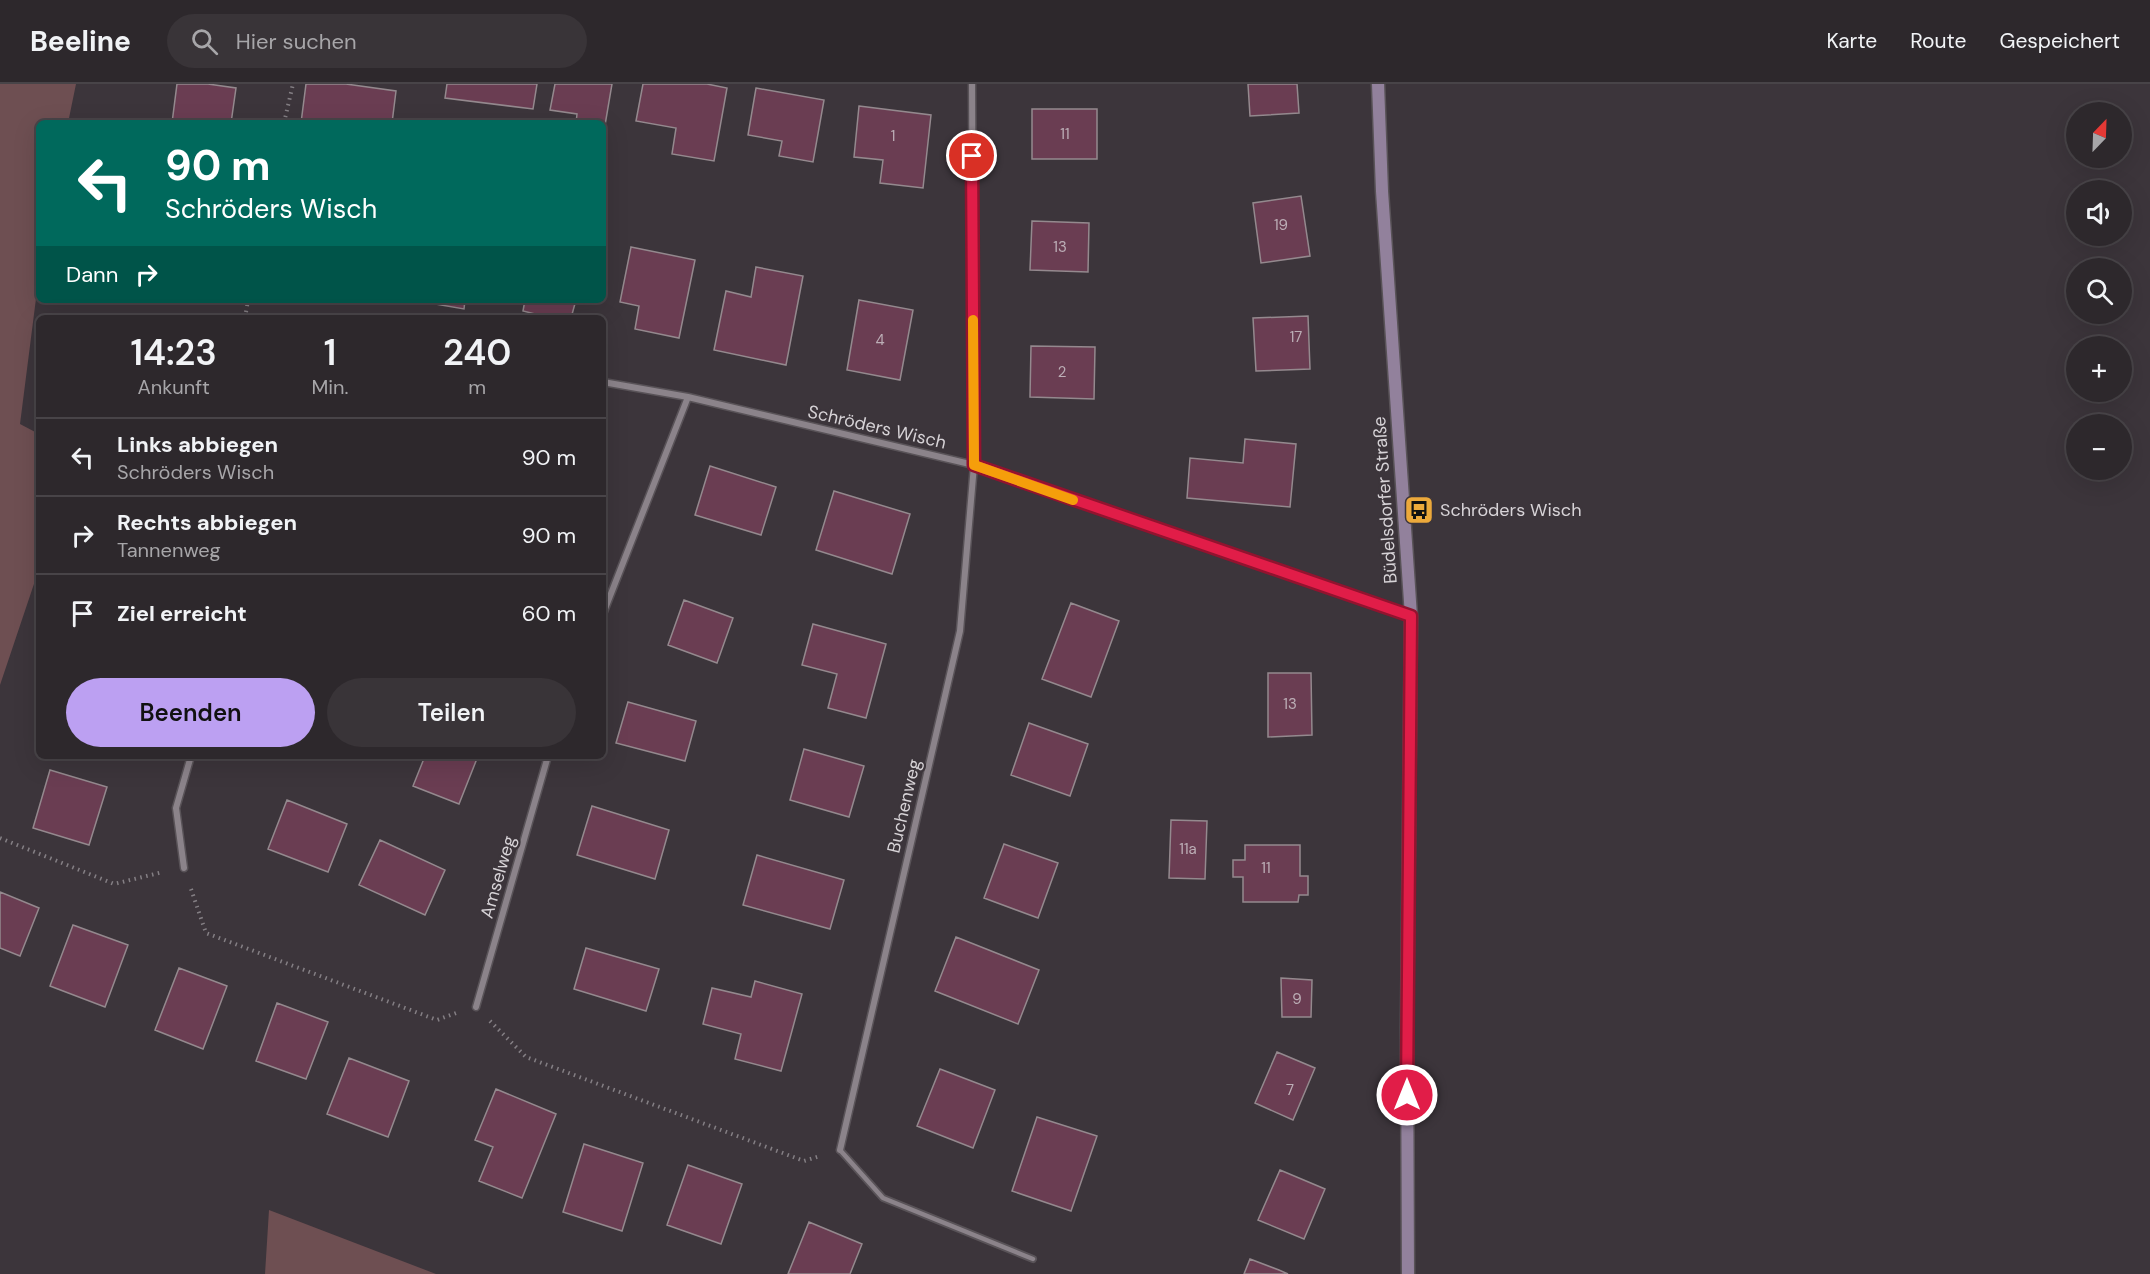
<!DOCTYPE html>
<html lang="de">
<head>
<meta charset="utf-8">
<style>
  body { margin:0; font-family:"DM Sans",sans-serif; background:#393438; color:#f1f3f6; height:100vh; display:flex; flex-direction:column; font-size:22px; white-space:nowrap }
  * { box-sizing:border-box; margin:0 }
  p { font-size:20px; color:#a7a6a9 }
  .icon { flex:none; width:33px; height:33px; fill:none; stroke:currentColor; stroke-width:2; stroke-linecap:round; stroke-linejoin:round }
  .map { position:relative; flex:1; overflow:hidden }
  .panel { position:absolute; left:36px; top:231px; width:570px; height:444px; display:flex; flex-direction:column; background:#2d282c; border-radius:9px; box-shadow:0 6px 24px #0002,0 0 0 2px #484448 }
  .panel>* { flex:none }
  .guide { position:absolute; left:36px; top:36px; width:570px; height:183px; border-radius:9px; box-shadow:0 6px 24px #0002,0 0 0 2px #484448; background:#00695c; color:#fff; overflow:hidden }
  .needle { width:39px; rotate:23deg }
  .tools { position:absolute; left:2066px; top:18px; display:grid; gap:12px }
  .tools a { display:grid; place-items:center; width:66px; height:66px; border-radius:50%; background:#2d282c; box-shadow:0 6px 24px #0002,0 0 0 2px #484448; font-size:30px }
  .pin { position:absolute; display:grid; place-items:center; width:51px; height:51px; color:#fff; margin:-26px; border:3px solid #fff; border-radius:50%; box-shadow:0 2px 6px #0007 }
  .me { position:absolute; width:66px; margin:-33px; rotate:0deg; stroke-linejoin:round; filter:drop-shadow(0 0 4px #0008) }
  .turn { display:flex; align-items:center; gap:21px; height:126px; padding:0 30px; font-size:27px }
  .turn .icon { width:78px; height:78px; stroke-width:2.5 }
  .turn b { display:block; font-size:42px; line-height:51px }
  .then { display:flex; align-items:center; height:57px; padding:0 30px; background:#0003; gap:12px; font-size:22px }
  .eta { display:flex; justify-content:space-evenly; align-items:center; height:102px; text-align:center }
  .eta b { font-size:36px; font-weight:600; line-height:42px }
  .button { display:flex; gap:12px; margin-top:auto; padding:12px 30px }
  .button a { flex:1; height:69px; border-radius:36px; background:#bca0f2; color:#111; font-size:24px; font-weight:600; line-height:69px; text-align:center }
  .button a+a { background:#393438; color:#f1f3f6 }
  ul { padding:0; list-style:none }
  li { display:flex; align-items:center; gap:18px; height:78px; padding:0 30px; border-top:2px solid #484448 }
  li div { flex:1 }
  li b { display:block; font-size:22px }
  li em { font-style:normal }
  header { display:flex; align-items:center; gap:36px; box-sizing:border-box; height:84px; padding:0 30px; background:#2d282c; border-bottom:2px solid #484448 }
  header strong { font-size:28px }
  nav { display:flex; gap:33px; margin-inline-start:auto; font-size:21px }
  .search { width:420px; height:54px; background:#393438; display:flex; align-items:center; gap:15px; box-sizing:border-box; padding:0 21px; border-radius:33px; color:#a7a6a9; font-size:22px }
  .map>svg:first-child { display:block }
  .green { fill:#6e4f52 }
  .building { fill:#6a3d52; stroke:#94898e; stroke-width:1.5 }
  .lines { fill:none; stroke-linecap:round; stroke-linejoin:round }
  .lane-casing { stroke:#595358; stroke-width:8 }
  .street-casing { stroke:#595358; stroke-width:9 }
  .secondary-casing { stroke:#595358; stroke-width:15 }
  .path { stroke:#847f84; stroke-width:4; stroke-dasharray:1.5 4.5; stroke-linecap:butt }
  .lane { stroke:#8b838a; stroke-width:4.5 }
  .street { stroke:#8b838a; stroke-width:6 }
  .secondary { stroke:#92819c; stroke-width:12 }
  .route-casing { stroke:#92132f; stroke-width:15 }
  .route { stroke:#e11d48; stroke-width:10 }
  .slow { stroke:#f59e0b; stroke-width:10 }
  .labels { text-anchor:middle; dominant-baseline:central; stroke-width:4.5; stroke-linejoin:round; paint-order:stroke }
  .number-label { font-size:15px; fill:#bcaeb6 }
  .street-label { font-size:18px; fill:#d7d3d7; stroke:#3c353b }
  .poi-label { font-size:18px; fill:#d7d3d7; stroke:#3c353b; text-anchor:start }
</style>
</head>
<body>
<header>
<strong>Beeline</strong>
<div class="search"><svg class="icon" aria-label="search" viewBox="0 0 24 24"><circle cx="10" cy="10" r="6"/><path d="M15 15l6 6"/></svg>Hier suchen</div>
<nav><a>Karte</a><a>Route</a><a>Gespeichert</a></nav>
</header>
<div class="map">
<svg width="2150" height="1190" viewBox="0 0 2150 1190">
  <rect width="100%" height="100%" fill="#3c353b"/>
  <!-- green -->
  <path class="green" d="M0,0H76L68,39H39V191L20,340L39,350V485L0,601Z
    M269,1126L436,1190H265Z"/>
  <!-- building -->
  <path class="building" d="M177,0H208L236,4L231,39H172Z
    M306,0H346L396,7L392,39H301Z
    M447,0H537L533,25L445,14Z
    M555,0H612L603,53V39H576L577,30L550,26Z
    M643,0H707L727,4L714,77L672,70L676,44L636,37Z
    M1248,0H1297L1299,29L1250,32Z
    M756,4L824,16L813,78L779,72L782,57L748,51Z
    M859,22L931,31L923,104L880,99L883,76L854,73Z
    M1032,25H1097V75H1032Z
    M1301,112L1310,172L1261,179L1253,119Z
    M1032,137L1089,139L1088,188L1030,186Z
    M631,163L695,176L679,254L635,245L639,222L620,218Z
    M756,183L803,192L786,281L714,266L726,207L751,213Z
    M412,216H465L464,225Z
    M525,216H576L571,234H551L523,227Z
    M859,216L913,226L900,296L847,286Z
    M1308,232L1310,285L1256,287L1253,234Z
    M1031,262L1095,263L1094,315L1030,313Z
    M1245,355L1296,360L1290,423L1187,414L1190,374L1243,379Z
    M710,382L776,403L761,451L695,431Z
    M834,407L910,430L892,490L816,466Z
    M684,516L733,534L717,579L668,561Z
    M1071,519L1119,537L1091,613L1042,595Z
    M813,540L886,560L866,634L828,624L837,590L802,581Z
    M1268,589H1311L1312,651L1268,653Z
    M628,618L696,637L685,677L616,659Z
    M1029,639L1088,660L1070,712L1011,691Z
    M804,665L864,682L849,733L790,716Z
    M425,672H478L459,720L413,702Z
    M50,686L107,703L89,761L33,744Z
    M287,716L347,740L328,788L268,765Z
    M592,722L669,746L655,795L577,771Z
    M1171,736L1207,737L1205,795L1169,794Z
    M380,756L445,786L425,831L359,801Z
    M1004,760L1058,779L1038,834L984,814Z
    M1245,761H1300V792H1308V811H1299L1298,818H1243V793H1233V776H1245Z
    M757,771L844,796L830,845L743,821Z
    M0,808L39,824L20,872L0,864Z
    M73,841L128,861L105,923L50,902Z
    M956,853L1039,886L1018,940L935,907Z
    M586,864L659,885L646,927L574,905Z
    M179,884L227,902L203,965L155,946Z
    M1281,894L1312,896L1311,933H1282Z
    M755,897L802,910L781,987L735,975L741,950L703,940L712,904L751,913Z
    M277,919L328,938L306,995L256,977Z
    M1277,968L1315,984L1293,1036L1255,1019Z
    M349,974L409,997L388,1053L327,1030Z
    M940,985L995,1006L973,1064L917,1042Z
    M496,1005L556,1030L522,1114L479,1097L493,1063L475,1056Z
    M1037,1033L1097,1052L1071,1127L1012,1107Z
    M584,1060L643,1079L622,1147L563,1128Z
    M688,1081L742,1100L721,1160L667,1141Z
    M1280,1086L1325,1105L1304,1155L1258,1136Z
    M809,1138L862,1160L850,1190H788Z
    M1250,1175L1279,1186L1288,1190H1244Z"/>
  <g class="lines">
    <!-- lane casing -->
    <g class="lane-casing">
      <path id="lane" d="M840,1066L883,1114L1033,1175"/>
    </g>
    <!-- street casing -->
    <g class="street-casing">
      <path id="street" d="M603,298L688,313L974,381L1411,532
        M603,530L688,313
        M184,784L176,724L191,672
        M476,923L548,672
        M840,1066L960,547L974,381L972,0"/>
    </g>
    <!-- secondary casing -->
    <g class="secondary-casing">
      <path id="secondary" d="M1378,0L1382,107L1411,532L1407,944L1408,1190"/>
    </g>
    <!-- path -->
    <path class="path" d="M284,39L293,0
      M245,234L248,216
      M0,754L114,800L163,788
      M191,805L206,849L437,936L456,929
      M490,937L526,973L804,1077L820,1072"/>
    <!-- lane -->
    <use href="#lane" class="lane"/>
    <!-- street -->
    <use href="#street" class="street"/>
    <!-- secondary -->
    <use href="#secondary" class="secondary"/>
  </g>
  <g class="lines">
    <!-- route casing -->
    <g class="route-casing">
      <path id="route" d="M972,72L974,381L1411,532L1407,1011"/>
    </g>
    <!-- route -->
    <use href="#route" class="route"/>
    <!-- slow -->
    <path class="slow" d="M973,236L974,381L1073,416"/>
  </g>
  <!-- icons -->
  <defs>
    <g id="bus-square" transform="scale(1.5)"><rect x="-9" y="-9" width="18" height="18" rx="4" fill="#eca93b" stroke="#3c353b"/><path d="M-5-6H5V4H4V6H2V4H-2V6H-4V4H-5ZM-3.5-4V0h7V-4ZM-3.5 1.2v1.5H-2V1.2ZM2 1.2v1.5H3.5V1.2Z" fill="#111"/></g>
  </defs>
  <g fill-rule="evenodd">
    <use href="#bus-square" x="1419" y="426"/>
  </g>
  <g class="labels">
    <!-- number labels -->
    <g class="number-label">
      <text x="1065" y="50">11</text>
      <text x="893" y="52">1</text>
      <text x="1281" y="141">19</text>
      <text x="1060" y="163">13</text>
      <text x="1296" y="253">17</text>
      <text x="880" y="256">4</text>
      <text x="1062" y="288">2</text>
      <text x="1290" y="620">13</text>
      <text x="1188" y="765">11a</text>
      <text x="1266" y="784">11</text>
      <text x="1297" y="915">9</text>
      <text x="1290" y="1006">7</text>
    </g>
    <!-- street labels -->
    <g class="street-label">
      <text transform="translate(877 343) rotate(13)">Schröders Wisch</text>
      <text transform="translate(1385 416) rotate(-94)">Büdelsdorfer Straße</text>
      <text transform="translate(904 722) rotate(-77)">Buchenweg</text>
      <text transform="translate(498 793) rotate(-74)">Amselweg</text>
    </g>
    <!-- poi labels -->
    <g class="poi-label">
      <text x="1440" y="426">Schröders Wisch</text>
    </g>
  </g>
</svg>
<div class="tools">
<a><svg class="needle" viewBox="-14 -14 28 28"><path d="M0-13l5 13h-10z" fill="#e53935"/><path d="M0 13l5-13h-10z" fill="#a7a6a9"/></svg></a>
<a><svg class="icon" aria-label="sound" viewBox="0 0 24 24"><path d="M4 9h4l5-4v14l-5-4H4zM17 9q2 3 0 6"/></svg></a>
<a><svg class="icon" aria-label="search" viewBox="0 0 24 24"><circle cx="10" cy="10" r="6"/><path d="M15 15l6 6"/></svg></a>
<a>+</a>
<a>−</a>
</div>
<div class="pin" style="left:972px;top:72px;background:#d93025"><svg class="icon" aria-label="arrive" viewBox="0 0 24 24"><path d="M6 21V4h12l-3 4 3 4H6"/></svg></div>
<svg class="me" style="left:1407px;top:1011px" viewBox="-20 -20 40 40"><circle r="17" fill="#e11d48" stroke="#fff" stroke-width="3"/><path d="M0-11L8 9 0 5-8 9z" fill="#fff"/></svg>
<div class="guide">
<div class="turn"><svg class="icon" aria-label="left" viewBox="0 0 24 24"><path d="M17 20v-9H6M10 6l-5 5 5 5"/></svg><div><b>90 m</b>Schröders Wisch</div></div>
<div class="then">Dann<svg class="icon" aria-label="right" viewBox="0 0 24 24"><path d="M7 20v-9h11M14 6l5 5-5 5"/></svg></div>
</div>
<section class="panel">
<div class="eta">
<div><b>14:23</b><p>Ankunft</p></div>
<div><b>1</b><p>Min.</p></div>
<div><b>240</b><p>m</p></div>
</div>
<ul>
<li><svg class="icon" aria-label="left" viewBox="0 0 24 24"><path d="M17 20v-9H6M10 6l-5 5 5 5"/></svg><div><b>Links abbiegen</b><p>Schröders Wisch</p></div><em>90 m</em></li>
<li><svg class="icon" aria-label="right" viewBox="0 0 24 24"><path d="M7 20v-9h11M14 6l5 5-5 5"/></svg><div><b>Rechts abbiegen</b><p>Tannenweg</p></div><em>90 m</em></li>
<li><svg class="icon" aria-label="arrive" viewBox="0 0 24 24"><path d="M6 21V4h12l-3 4 3 4H6"/></svg><div><b>Ziel erreicht</b></div><em>60 m</em></li>
</ul>
<div class="button"><a>Beenden</a><a>Teilen</a></div>
</section>
</div>
</body>
</html>
